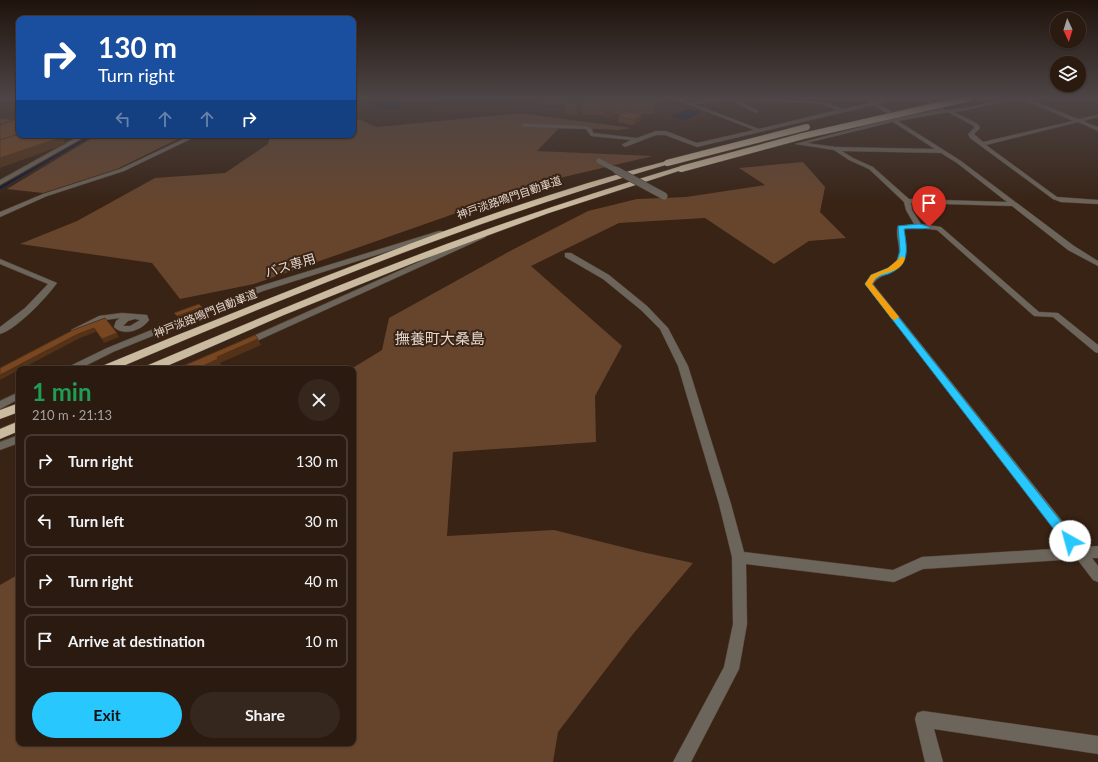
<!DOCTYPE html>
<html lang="en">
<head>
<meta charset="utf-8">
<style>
  body { margin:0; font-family:Lato,"Noto Sans JP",sans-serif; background:#36271e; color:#f1f3f6; height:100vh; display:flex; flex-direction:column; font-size:15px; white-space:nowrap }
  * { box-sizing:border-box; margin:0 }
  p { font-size:13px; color:#a5a19f }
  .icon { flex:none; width:22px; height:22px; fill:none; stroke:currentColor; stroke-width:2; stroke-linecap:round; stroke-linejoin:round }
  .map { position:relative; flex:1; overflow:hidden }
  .drawer { position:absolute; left:16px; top:366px; width:340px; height:380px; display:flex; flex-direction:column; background:#2a1a10; border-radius:8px; box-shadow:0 1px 3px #0004,0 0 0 1px #463830 }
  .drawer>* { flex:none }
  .hud { position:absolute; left:16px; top:16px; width:340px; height:122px; border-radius:8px; box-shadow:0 1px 3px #0004,0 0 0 1px #463830; background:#1a4fa0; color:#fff; overflow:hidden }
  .needle { width:26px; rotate:176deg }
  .buttons { position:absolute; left:1050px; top:12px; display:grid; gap:8px }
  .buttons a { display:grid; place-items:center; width:36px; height:36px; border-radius:50%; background:#2a1a10; box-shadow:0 1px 3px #0004,0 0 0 1px #463830; font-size:20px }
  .pin { position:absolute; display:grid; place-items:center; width:34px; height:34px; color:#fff; margin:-41px -17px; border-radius:50% 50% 50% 0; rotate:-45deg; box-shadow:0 0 4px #0007 }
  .pin .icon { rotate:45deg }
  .me { position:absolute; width:44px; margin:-22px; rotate:322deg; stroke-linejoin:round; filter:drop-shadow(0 0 3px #0008) }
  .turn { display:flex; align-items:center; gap:14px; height:84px; padding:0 16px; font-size:18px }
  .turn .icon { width:52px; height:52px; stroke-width:2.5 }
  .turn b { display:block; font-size:28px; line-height:34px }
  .lanes { display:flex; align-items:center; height:38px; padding:0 16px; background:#0003; justify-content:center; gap:20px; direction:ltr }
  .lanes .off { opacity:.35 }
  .round { display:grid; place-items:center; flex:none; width:42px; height:42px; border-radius:21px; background:#36271e }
  .head { display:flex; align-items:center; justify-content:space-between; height:68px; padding:0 16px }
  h1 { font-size:24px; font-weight:700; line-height:30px; color:#1e9e55 }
  .cta { display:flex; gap:8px; margin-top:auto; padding:8px 16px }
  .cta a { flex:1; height:46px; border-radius:24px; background:#28c8ff; color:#111; font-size:16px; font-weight:700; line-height:46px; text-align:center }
  .cta a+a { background:#36271e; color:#f1f3f6 }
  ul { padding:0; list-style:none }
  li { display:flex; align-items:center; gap:12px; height:54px; margin:0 8px 6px; padding:0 8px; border:2px solid #463830; border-radius:8px }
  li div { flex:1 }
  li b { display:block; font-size:15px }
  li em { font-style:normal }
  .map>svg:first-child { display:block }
  .built { fill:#412714 }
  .green { fill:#67452d }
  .water { fill:#011640 }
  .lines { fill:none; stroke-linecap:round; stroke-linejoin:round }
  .stream { fill:#011640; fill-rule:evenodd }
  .minor-casing { stroke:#544032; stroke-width:1 }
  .highway-casing { stroke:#544032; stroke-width:1 }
  .minor { fill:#6c655b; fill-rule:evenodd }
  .highway { fill:#caba9f; fill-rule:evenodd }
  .minor-bridge-far1-casing { stroke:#544032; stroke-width:5.5; stroke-linecap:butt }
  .minor-bridge-casing { stroke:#544032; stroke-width:8; stroke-linecap:butt }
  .highway-bridge-casing { stroke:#544032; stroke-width:7; stroke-linecap:butt }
  .minor-bridge-far1 { stroke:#6c655b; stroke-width:5 }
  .minor-bridge { stroke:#6c655b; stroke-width:7 }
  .highway-bridge { stroke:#caba9f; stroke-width:6 }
  .wall { fill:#673d1c }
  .shaded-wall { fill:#543217 }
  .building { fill:#784721; stroke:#543217 }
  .route { fill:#28c8ff; stroke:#1a82a6 }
  .slow { fill:#f59e0b }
  .labels { text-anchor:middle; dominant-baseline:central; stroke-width:4; stroke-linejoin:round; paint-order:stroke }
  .far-street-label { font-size:11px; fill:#e5d7cd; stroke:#382315 }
  .street-label { font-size:13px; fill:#e5d7cd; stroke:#382315 }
  .quarter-label { font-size:15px; fill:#e5d7cd; stroke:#382315 }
</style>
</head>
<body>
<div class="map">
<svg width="1098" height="762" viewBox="0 0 1098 762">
  <rect width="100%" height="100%" fill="#382315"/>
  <!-- built -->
  <path class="built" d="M443,98H669L708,113L691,123L663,118L649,116H620L607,122L515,110L442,114L417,113Z"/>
  <!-- green -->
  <path class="green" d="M521,113L631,128L619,130L560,127L537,151L653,156L551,180L254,284L180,299L152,263L20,244L77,221L155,178L225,173L268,144L270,135H353V117L377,127Z
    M97,135H186L117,169L43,193L7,189Z
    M803,162L825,187L820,212L846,238L809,241L774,264L705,218L619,223L531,266L622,346L595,396L596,442L453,452L447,536L554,530L642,552L693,563L633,634L558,732L553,762H0V585L19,574V743H353V369H351L382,350L389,318L512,250L588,211L637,199L686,197L765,185L739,168Z"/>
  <!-- water -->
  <path class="water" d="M358,98H391L404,101L397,109H383L382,107H374L373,105L363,103Z
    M687,109L702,112L686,120L671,117Z"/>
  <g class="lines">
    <!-- stream -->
    <path class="stream" d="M91,135H94L0,189V187Z"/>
    <!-- minor casing -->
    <g class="minor-casing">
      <path id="minor" d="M4,98H12L0,102V100Z
        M672,98H679L688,102L725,98L812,101L824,102L843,109L870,103L869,101L871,100L875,101L881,100L882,98H886L885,102L878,104L901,117L940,110L920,98H926L945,110L966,108L1010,98H1027L1078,119L1098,115V117L1083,121L1098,127V131L1078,122L986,145L1057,197L1098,200V204L1061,202L1053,199L970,138L968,134L974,128V126L948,112L898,121L961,161L1074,246L1098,261V266L1068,250L1012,206L911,203L912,210L921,224L941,227L1039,312L1058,313L1098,345V353L1095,352L1053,317L1034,316L937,230L919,228L904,229C907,248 909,265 888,274C882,276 877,278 873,284L1083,547L1098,546V558H1092L1098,566V582L1093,580L1077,559L923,569L894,582L746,564L747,624L739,669L691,762H673L724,667L733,624L732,557L719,504L678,366L660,329L641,310L603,279L565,257V253H571L609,275L647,306L668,328L688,366L731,504L744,552L893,570L922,557L1068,548L865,284C873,269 891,272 897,260C903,248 894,236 898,226L914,224L906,210L904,202L869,169L849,160L834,150L795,144L895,118L874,105L697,147L665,135H656L625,147L622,145L623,144L631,140L591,136L586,129L524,127L521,125L524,123L587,126L592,129L593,133L637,138L656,131H666L697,143L754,130ZM1020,98L1073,121L983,142L974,134L980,128L978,124L954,112L966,110ZM732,100L756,113L758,111L739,101L812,103L821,104L837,110L759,129L694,104ZM893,122L935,149L836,147L807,143ZM842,151L941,153L957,163L1007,202L909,199L873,167L853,158Z
        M81,135H88L0,185V180Z
        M192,135H199L124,171L47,196L0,217V212L43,194L120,169Z
        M439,231H442L446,233L263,291L113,352L79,369H66L68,367L107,348L257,287Z
        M479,235H485L486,237L248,345L245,346L240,343L242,341Z
        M0,259L57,283C47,297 17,329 0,334V327L25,308L48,284L0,264Z
        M122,313L147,315L149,320C142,330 124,337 114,327L116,321L120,318L105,320L76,333L71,330L99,316ZM135,319L140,320L130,326H123L128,321Z
        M19,392V399L0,409V401Z
        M19,435V443L0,450V442Z
        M923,711L1098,736V754L934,729L943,762H925L915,719L917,713Z"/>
    </g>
    <!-- highway casing -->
    <g class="highway-casing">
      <path id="highway" d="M667,161L669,162V164C480,218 297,292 116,369H100L102,366C174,336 248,307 321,278C434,234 549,191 667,161Z
        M678,167H681L685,169L549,213L416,262L284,315L160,369H144L146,366C255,320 365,273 477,233C544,209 611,187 678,167Z
        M19,403V412L0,419V410Z
        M19,421V431L0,439V429Z"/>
    </g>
    <!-- minor -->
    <use href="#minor" class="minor"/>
    <!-- highway -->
    <use href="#highway" class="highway"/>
    <!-- minor-bridge-far1 casing -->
    <g class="minor-bridge-far1-casing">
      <path id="minor-bridge-far1" d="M599,161L618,171"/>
    </g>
    <!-- minor-bridge casing -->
    <g class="minor-bridge-casing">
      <path id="minor-bridge" d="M616,170L664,196"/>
    </g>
    <!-- highway-bridge casing -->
    <g class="highway-bridge-casing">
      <path id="highway-bridge" d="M667,163L807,127
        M681,169L803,136L970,98"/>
    </g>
    <!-- minor-bridge-far1 -->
    <use href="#minor-bridge-far1" class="minor-bridge-far1"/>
    <!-- minor-bridge -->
    <use href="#minor-bridge" class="minor-bridge"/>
    <!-- highway-bridge -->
    <use href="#highway-bridge" class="highway-bridge"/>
  </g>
  <!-- wall -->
  <path class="wall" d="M540,98H574L573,103L577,107V114H566L565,105H540Z
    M579,98H661L660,103H653L654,107V114H641L640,121L633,125L618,122V117L622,114H613V116L605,117L604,115H583L582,110V103H597H579Z"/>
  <!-- shaded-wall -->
  <path class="shaded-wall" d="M613,109V116L605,117V110Z
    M641,114L640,121L633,125L634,120Z
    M62,137L66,144L0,168V158Z
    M202,307L203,310L178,320L177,316Z
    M94,328L96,332L80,338L21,369H19V370L0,380V375L78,334Z
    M117,333L119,337L104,343L102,339Z
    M258,339L261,345L220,363L222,366L215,369H196L217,357Z"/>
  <!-- building -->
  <path class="building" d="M625,98H641V101L627,100Z
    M565,103H576L577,107H566Z
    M582,103H652L654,107H612L613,109L605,110V108H583Z
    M625,111L641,114L639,116H641L634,120L618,117Z
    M0,118L13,120L0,124Z
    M19,119V134L0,140V125Z
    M19,134V135H54L62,137L0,158V140Z
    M199,304L202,307L177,316L174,313Z
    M105,318L117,333L102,339L94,328L78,334L0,375V368L73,330Z
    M255,335L258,339L217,357L218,359L196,369H176Z"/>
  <!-- sky -->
  <linearGradient id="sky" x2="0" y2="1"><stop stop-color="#1f130c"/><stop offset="0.48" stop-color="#4d4546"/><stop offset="1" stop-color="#4d4546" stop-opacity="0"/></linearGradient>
  <rect width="1098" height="205" fill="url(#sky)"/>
  <!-- route -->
  <path class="route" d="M919,224L932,227C928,230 911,228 904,229C907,249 911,265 888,274C880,276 876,277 872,284L1074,538L1076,541L1074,545L1070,547L1066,545L865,284L871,275L888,268L897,261L900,251L898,226Z"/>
  <!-- slow -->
  <path class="slow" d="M902,256L905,258C901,274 885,270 876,278C874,279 874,282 872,284L899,317L895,320L892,319L865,284L871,275L888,268Z"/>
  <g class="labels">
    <!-- far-street labels -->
    <g class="far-street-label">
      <text transform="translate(509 197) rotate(-19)">神戸淡路鳴門自動車道</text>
      <text transform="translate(205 313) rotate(-22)">神戸淡路鳴門自動車道</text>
    </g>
    <!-- street labels -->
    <g class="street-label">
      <text transform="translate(290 265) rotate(-17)">バス専用</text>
    </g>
    <!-- quarter labels -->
    <g class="quarter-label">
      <text x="440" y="338">撫養町大桑島</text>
    </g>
  </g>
</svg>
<div class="buttons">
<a><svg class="needle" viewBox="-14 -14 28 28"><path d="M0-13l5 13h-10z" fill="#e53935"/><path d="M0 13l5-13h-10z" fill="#a5a19f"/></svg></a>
<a><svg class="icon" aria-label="layers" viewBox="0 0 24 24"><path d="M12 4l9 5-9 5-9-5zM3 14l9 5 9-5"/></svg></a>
</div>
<div class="pin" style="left:929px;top:227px;background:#d93025"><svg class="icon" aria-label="arrive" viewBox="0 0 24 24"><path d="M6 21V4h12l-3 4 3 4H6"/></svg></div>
<svg class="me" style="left:1070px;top:541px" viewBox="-20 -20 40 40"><circle r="19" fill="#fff"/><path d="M0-13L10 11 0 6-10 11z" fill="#28c8ff"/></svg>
<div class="hud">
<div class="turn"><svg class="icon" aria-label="right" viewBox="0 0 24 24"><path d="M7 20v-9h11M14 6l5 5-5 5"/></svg><div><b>130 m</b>Turn right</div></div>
<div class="lanes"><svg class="icon off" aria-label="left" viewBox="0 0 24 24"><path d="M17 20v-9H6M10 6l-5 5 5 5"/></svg><svg class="icon off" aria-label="ahead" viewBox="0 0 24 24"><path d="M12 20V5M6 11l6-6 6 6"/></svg><svg class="icon off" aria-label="ahead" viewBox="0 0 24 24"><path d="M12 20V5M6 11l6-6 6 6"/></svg><svg class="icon" aria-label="right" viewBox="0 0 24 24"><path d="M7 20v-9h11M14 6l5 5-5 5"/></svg></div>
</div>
<section class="drawer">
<div class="head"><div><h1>1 min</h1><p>210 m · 21:13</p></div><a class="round"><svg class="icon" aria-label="close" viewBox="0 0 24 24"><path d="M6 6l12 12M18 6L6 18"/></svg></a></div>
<ul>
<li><svg class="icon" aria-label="right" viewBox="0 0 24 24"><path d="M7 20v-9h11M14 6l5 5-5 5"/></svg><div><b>Turn right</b></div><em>130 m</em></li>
<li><svg class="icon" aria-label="left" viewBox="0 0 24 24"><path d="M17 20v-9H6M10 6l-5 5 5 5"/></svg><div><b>Turn left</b></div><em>30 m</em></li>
<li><svg class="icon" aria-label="right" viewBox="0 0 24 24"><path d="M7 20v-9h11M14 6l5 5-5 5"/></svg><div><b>Turn right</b></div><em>40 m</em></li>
<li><svg class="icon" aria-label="arrive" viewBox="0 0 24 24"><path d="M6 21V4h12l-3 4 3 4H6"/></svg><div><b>Arrive at destination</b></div><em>10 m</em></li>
</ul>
<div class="cta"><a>Exit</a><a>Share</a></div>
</section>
</div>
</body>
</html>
